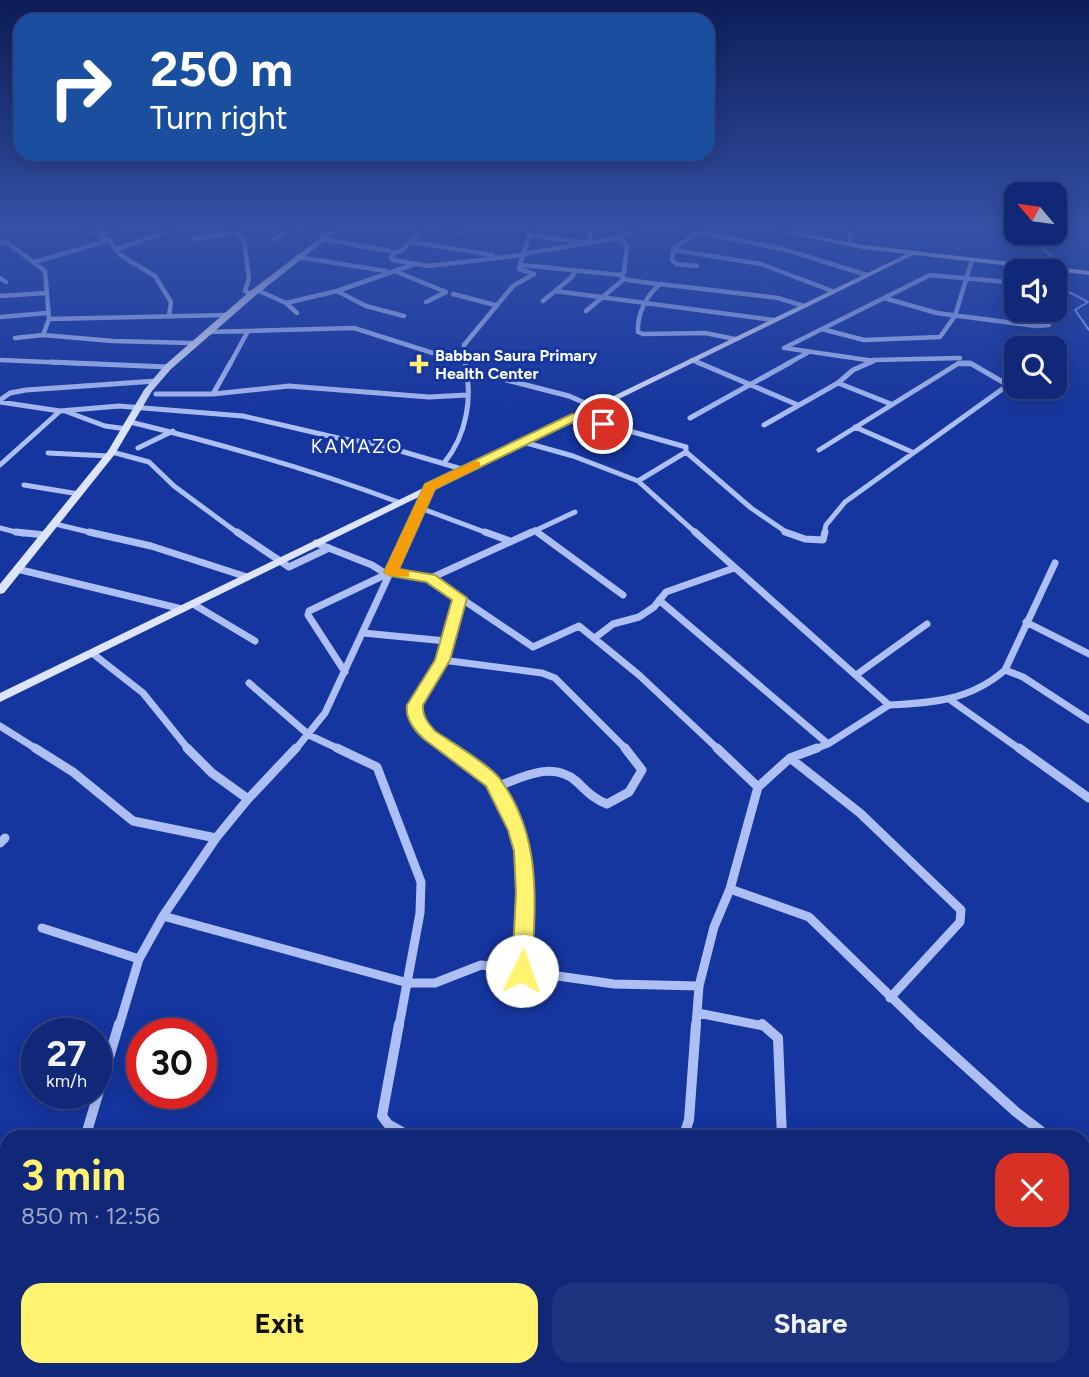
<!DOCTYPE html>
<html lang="en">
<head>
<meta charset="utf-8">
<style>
  body { margin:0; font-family:Figtree,sans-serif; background:#1e347f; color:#f1f3f6; height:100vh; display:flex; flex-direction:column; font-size:26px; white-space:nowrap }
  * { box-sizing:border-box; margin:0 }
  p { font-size:23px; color:#9ca6c6 }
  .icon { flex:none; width:38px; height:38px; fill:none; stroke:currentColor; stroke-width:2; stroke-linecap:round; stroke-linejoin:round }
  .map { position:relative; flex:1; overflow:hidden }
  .panel { position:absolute; left:0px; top:1130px; width:1090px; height:247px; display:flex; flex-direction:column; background:#102877; border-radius:21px 21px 0 0; box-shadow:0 4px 18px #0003,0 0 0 2px #304489 }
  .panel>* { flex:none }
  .hud { position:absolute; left:14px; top:14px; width:700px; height:147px; border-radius:21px; box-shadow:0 4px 18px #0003,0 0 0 2px #304489; background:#1a4fa0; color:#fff; overflow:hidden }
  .needle { width:46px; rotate:299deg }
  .buttons { position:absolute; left:1004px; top:182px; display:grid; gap:14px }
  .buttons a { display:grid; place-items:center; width:63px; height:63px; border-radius:14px; background:#102877; box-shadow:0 4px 18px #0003,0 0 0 2px #304489; font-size:35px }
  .speed { position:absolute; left:21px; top:1018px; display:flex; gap:14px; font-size:35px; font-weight:700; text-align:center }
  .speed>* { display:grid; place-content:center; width:91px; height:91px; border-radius:50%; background:#102877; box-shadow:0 4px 18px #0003,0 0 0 2px #304489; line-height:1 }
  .speed small { font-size:18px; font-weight:400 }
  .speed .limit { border:10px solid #d22; background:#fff; color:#111 }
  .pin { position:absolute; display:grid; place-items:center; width:60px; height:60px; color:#fff; margin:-30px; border:4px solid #fff; border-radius:50%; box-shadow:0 2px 7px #0007 }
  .me { position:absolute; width:77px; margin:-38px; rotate:3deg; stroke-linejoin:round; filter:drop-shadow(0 0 5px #0008) }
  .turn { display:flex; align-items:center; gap:24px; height:147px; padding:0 21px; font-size:32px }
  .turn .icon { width:91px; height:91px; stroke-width:2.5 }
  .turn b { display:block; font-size:49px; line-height:60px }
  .round { display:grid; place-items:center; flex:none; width:74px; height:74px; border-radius:21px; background:#1e347f }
  .summary { display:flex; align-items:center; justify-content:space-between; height:119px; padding:0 21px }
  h1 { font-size:42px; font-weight:700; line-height:52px; color:#fff370 }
  .button { display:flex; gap:14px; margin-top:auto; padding:14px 21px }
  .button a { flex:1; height:80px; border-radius:21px; background:#fff370; color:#111; font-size:28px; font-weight:700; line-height:80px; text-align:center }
  .button a+a { background:#1e347f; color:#f1f3f6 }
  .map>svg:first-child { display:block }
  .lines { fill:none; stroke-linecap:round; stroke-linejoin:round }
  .stream { stroke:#a0b6f6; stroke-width:2 }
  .river { fill:#1e3689; fill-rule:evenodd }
  .street-far4 { stroke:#adbff4; stroke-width:4.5 }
  .street-far3 { stroke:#adbff4; stroke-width:5 }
  .street-far2 { stroke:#adbff4; stroke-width:7 }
  .street-far1 { stroke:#adbff4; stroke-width:9 }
  .street { stroke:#adbff4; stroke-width:10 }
  .secondary { fill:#dde4fd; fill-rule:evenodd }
  .primary { fill:#fafbff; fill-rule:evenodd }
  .route { fill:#fff370; stroke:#a69e49; stroke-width:2 }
  .slow { fill:#f59e0b }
  .poi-dot { fill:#fff370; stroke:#15359f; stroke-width:2.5 }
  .labels { text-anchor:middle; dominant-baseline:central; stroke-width:6; stroke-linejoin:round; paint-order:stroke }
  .far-poi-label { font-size:16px; font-weight:bold; fill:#fff; stroke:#15359f; text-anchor:start }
  .far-quarter-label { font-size:19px; letter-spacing:2px; fill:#fff; stroke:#15359f }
</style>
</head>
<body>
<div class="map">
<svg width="1089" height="1377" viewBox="0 0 1089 1377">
  <rect width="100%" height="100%" fill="#15359f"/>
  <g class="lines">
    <!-- stream -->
    <path class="stream" d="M1025,233L1060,264L1068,276L1065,290L1088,302L1075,310L1089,330"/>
    <!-- river -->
    <path class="river" d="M606,1370H689L687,1377H603Z
      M714,1370H744L747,1377H716Z"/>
    <!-- street-far4 -->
    <path class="street-far4" d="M87,230L108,239L120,255L155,276L171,302L169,316
      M241,230L235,232L244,240L249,278L245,291L252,294
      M306,230L329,234
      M447,230L466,233
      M687,230L783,249L867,275
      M850,230L851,243
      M100,235L115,230
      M529,235L588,243L592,230
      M619,238L627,246L624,273L621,275
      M194,239L235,232
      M323,239L395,252L391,258L393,260L428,266L522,255
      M274,240L289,230
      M0,242L8,243L45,271L49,319L43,335L113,341L193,343
      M411,242L493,255
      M117,249L171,230
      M674,250L761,264L832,291
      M396,252L401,251L423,230
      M522,254L619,238L635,230
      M297,257L386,271
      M35,262L110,240
      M522,265L621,275
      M697,266L676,264L672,260L674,248L698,233
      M397,272L446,292L426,302
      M621,276L627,280L658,284
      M0,278L6,282
      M257,290L286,303L297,313
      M337,291L366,306L404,316
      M555,291L774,320
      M453,294L495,305
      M0,296L45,293
      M884,298L937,313L1036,326L1049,325L1044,310
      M543,301L572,277L575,271
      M286,303L337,291L415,264
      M586,311L624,279
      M0,317L47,313
      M49,319L227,315
      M822,329L864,340L940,337L955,316L972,260
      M208,332L354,328L436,354L463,355
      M15,338L43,335
      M735,339L705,333L643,334L638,332C637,314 646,296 660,284L778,298L804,306
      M784,348L930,275L1017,283
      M785,348L874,361
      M0,360L93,364
      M692,360L701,364
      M873,360L960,358
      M230,364L248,331
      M465,364L464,345L513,286L534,274L519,269L531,230
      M787,364L807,353
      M867,364L874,361
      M958,364H972"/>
    <!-- street-far3 -->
    <path class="street-far3" d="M51,362L168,367
      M697,362L798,405
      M467,370L569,396L594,407
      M838,383L891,404
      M156,394H213L289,386L429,397L467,395
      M213,394L231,362
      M0,400L10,393L26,390L156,381
      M0,402L60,411L119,406L243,416L338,438L377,444L465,470
      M65,411L105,426L127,429
      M576,416L686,447V452L638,481
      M690,418L791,362
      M130,422C221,444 310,469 398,502
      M764,425L838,383L853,370L871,362
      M855,427L912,452
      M523,442L573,456L638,481L697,534
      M138,448L173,431
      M819,450L959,363H970L1008,385L845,502L826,525L824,534
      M112,452L149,462L174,486L239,534
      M686,452L751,508L789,534
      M48,453L109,456
      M444,463C467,435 473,397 465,362
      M0,465L60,411
      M24,485L79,494
      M420,508L490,534
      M55,524L97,534
      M0,528L23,534
      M535,530L540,534
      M408,534L430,487
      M528,534L575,512"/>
    <!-- street-far2 -->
    <path class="street-far2" d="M16,532L45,535
      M89,532L151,546L247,577
      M237,532L289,567L329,548
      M485,532L510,541
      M537,532L623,595
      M695,532L889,705L828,744L812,750
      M785,532L805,539L823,540L825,532
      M316,543L372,565L386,574
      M17,569L182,609
      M431,578L533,647L579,626L639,675L719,750
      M659,600L828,744
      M193,604L255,641
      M1026,622L1089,654
      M363,633L446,641
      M596,637L613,624L639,617L654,607L666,592L734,568
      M92,653L143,693L189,750
      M442,660L542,673L555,678L627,750
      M1005,670L1023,677L1089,720
      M345,672L308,615L309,611L391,572L431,578L532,532
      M856,675L927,624
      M249,683L309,735L341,750
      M949,699L1021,750
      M889,705C933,703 971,700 1005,670L1055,563
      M0,726L38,750
      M295,750L325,713L409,532
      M449,750L423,728L415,710L442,660L460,598"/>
    <!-- street-far1 -->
    <path class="street-far1" d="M35,748L73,772L133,821L216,838
      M187,748L212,773L248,799
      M337,748L377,767L421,882L420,913L399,1026
      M447,748C461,758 484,770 494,784C535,844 525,903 522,971
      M717,748L758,787
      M1019,748L1089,798
      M790,758L860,813L961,910L960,922L890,998
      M496,787C521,778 552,760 576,781C586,790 593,799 607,804L629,792L642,770L625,748
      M0,843L5,838
      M730,889L809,917L921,1026
      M163,916L408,983H435L481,965L614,984L699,986
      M42,928L139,959
      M698,1013L764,1026
      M119,1026L139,959L163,916L216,838L248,799L296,748
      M696,1026L699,986L714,927L730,889L758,787L790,758L817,748"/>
    <!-- street -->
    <path class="street" d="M399,1024L382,1116L388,1124L413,1138
      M762,1024L778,1038L782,1138
      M919,1024L1016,1112L1050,1138
      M85,1138L119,1024
      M683,1138L689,1120L696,1024
      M1083,1157L1089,1161
      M1083,1282L1089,1283
      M64,1377L65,1370
      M438,1377L445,1370"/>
    <!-- secondary -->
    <path class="secondary" d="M331,230H338L255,296L171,369L152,391L115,454L4,593L0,594V584L108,451L144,390L165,365L249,292Z
      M913,251L916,253L915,254L0,702V693Z"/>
    <!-- primary -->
    <path class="primary" d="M773,230H785L863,245L1089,271V275L863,249Z"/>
  </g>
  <!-- sky -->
  <linearGradient id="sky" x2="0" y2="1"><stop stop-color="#0c1d57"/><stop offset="0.54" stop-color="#3551a6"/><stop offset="1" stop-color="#3551a6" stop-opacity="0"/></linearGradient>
  <rect width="1089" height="423" fill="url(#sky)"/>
  <!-- route -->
  <path class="route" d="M572,414H580L609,424L603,427L577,420L435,489L399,569L435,575L467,598L450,660L423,705C422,716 428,723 435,731C451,742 490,765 500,779C543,838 535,902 532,971L529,978L522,980L515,978L512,971L516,893L514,851L508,830L486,786L424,739C414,730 405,719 407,705L435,660L452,600L426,582L391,576L384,572L425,484Z"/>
  <!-- slow -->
  <path class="slow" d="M475,461L480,462V467L435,489L399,569L409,571V577L386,575L384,572L425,484Z"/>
  <!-- markers -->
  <path class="poi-dot" d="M415.5 353.5h7v7h7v7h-7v7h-7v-7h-7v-7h7z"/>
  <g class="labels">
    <!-- far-poi labels -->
    <g class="far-poi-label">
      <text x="435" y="355">Babban Saura Primary<tspan x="435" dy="18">Health Center</tspan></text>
    </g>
    <!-- far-quarter labels -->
    <g class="far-quarter-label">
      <text x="357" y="446">KAMAZO</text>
    </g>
  </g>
</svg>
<div class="buttons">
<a><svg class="needle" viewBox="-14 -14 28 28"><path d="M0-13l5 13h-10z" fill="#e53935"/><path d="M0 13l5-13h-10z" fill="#9ca6c6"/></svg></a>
<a><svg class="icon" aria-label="sound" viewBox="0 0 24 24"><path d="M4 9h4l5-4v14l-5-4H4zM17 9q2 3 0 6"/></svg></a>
<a><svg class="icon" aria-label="search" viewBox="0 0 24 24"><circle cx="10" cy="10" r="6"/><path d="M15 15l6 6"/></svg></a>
</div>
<div class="speed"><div>27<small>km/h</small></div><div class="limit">30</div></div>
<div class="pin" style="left:603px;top:424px;background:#d93025"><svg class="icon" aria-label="arrive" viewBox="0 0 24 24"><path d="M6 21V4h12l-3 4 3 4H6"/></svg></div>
<svg class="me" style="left:522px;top:971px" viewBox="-20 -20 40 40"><circle r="19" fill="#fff"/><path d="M0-13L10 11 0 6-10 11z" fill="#fff370"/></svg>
<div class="hud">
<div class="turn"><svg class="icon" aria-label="right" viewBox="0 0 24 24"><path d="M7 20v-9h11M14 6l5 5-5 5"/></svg><div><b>250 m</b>Turn right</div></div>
</div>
<section class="panel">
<div class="summary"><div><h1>3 min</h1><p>850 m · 12:56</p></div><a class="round" style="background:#d93025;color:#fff"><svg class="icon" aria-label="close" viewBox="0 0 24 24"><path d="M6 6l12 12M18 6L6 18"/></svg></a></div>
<div class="button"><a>Exit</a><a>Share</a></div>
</section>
</div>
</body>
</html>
